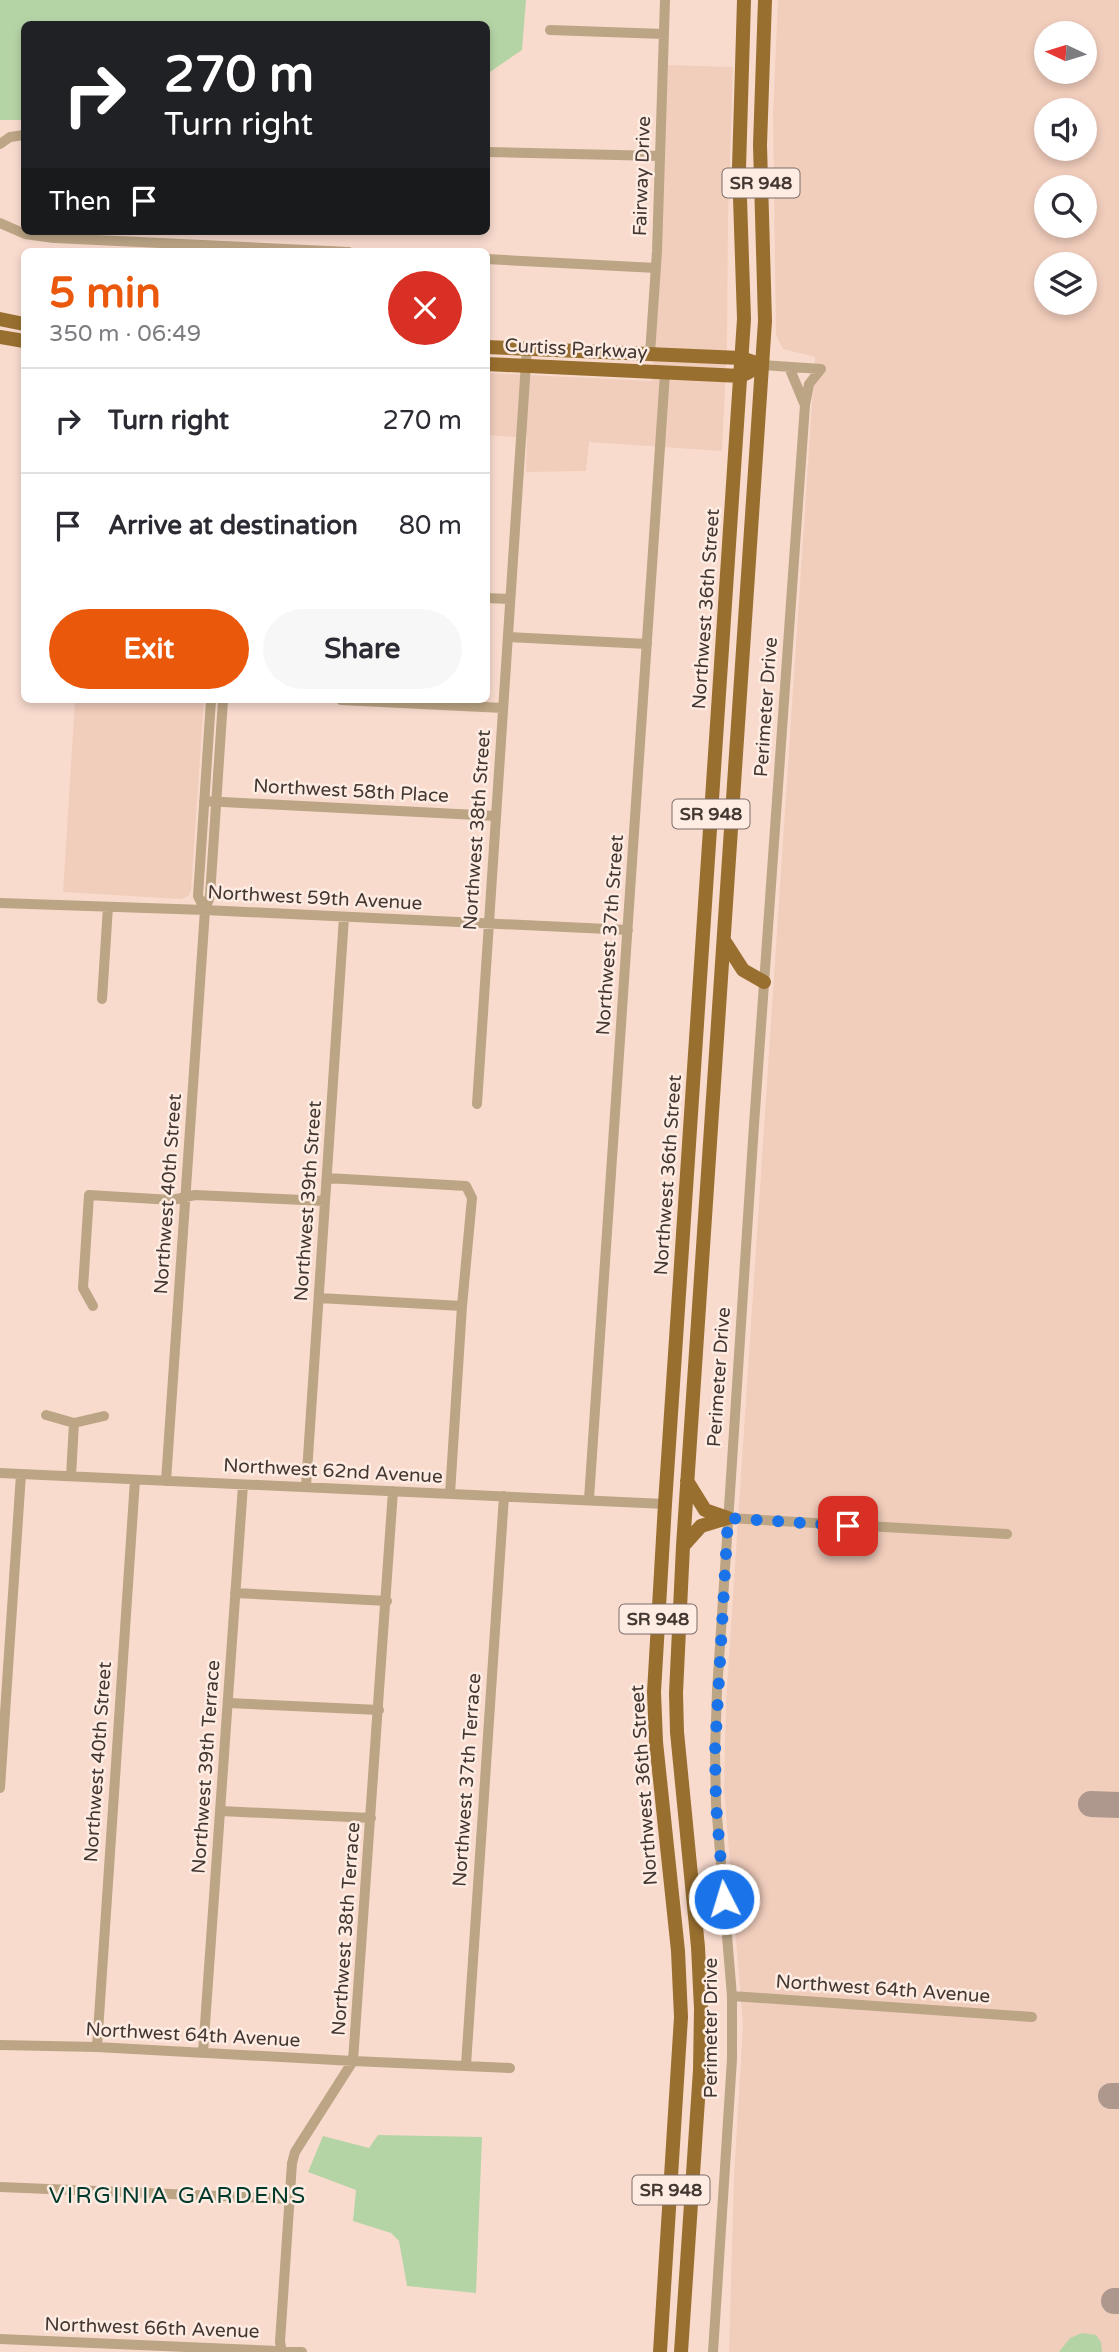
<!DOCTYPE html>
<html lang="en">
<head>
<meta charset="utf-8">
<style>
  body { margin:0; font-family:"Varela Round",sans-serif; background:#f7f7f7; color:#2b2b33; height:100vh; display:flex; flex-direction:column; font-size:26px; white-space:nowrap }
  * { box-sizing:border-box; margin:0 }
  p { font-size:23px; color:#7c7c81 }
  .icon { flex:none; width:38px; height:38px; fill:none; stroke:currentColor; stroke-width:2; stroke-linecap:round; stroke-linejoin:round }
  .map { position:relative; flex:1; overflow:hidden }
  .drawer { position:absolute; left:21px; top:248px; width:469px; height:455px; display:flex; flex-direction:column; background:#fff; border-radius:10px; box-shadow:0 4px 10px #0003 }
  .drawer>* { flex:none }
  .guide { position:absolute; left:21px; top:21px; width:469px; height:214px; border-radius:10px; box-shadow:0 4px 10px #0003; background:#202124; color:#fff; overflow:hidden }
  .needle { width:46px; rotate:274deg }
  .buttons { position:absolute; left:1034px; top:21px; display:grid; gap:14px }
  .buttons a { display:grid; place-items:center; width:63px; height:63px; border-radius:50%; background:#fff; box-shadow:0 4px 10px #0003; font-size:35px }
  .pin { position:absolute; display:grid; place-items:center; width:60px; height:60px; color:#fff; margin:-30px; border-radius:14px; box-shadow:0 4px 10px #0006 }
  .me { position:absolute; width:77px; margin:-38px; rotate:355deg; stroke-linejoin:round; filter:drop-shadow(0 0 5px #0008) }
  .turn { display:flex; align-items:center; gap:24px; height:147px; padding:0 28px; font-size:32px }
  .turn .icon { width:91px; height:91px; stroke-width:2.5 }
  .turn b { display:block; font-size:49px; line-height:60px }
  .then { display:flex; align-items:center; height:66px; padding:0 28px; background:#0003; gap:14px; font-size:26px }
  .round { display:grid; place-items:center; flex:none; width:74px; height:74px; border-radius:37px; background:#f7f7f7 }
  .headline { display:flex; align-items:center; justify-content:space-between; height:119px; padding:0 28px }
  h1 { font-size:42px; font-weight:800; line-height:52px; color:#ea580c }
  .button { display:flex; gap:14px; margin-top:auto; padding:14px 28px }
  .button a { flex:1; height:80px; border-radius:42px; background:#ea580c; color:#fff; font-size:28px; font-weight:800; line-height:80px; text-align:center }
  .button a+a { background:#f7f7f7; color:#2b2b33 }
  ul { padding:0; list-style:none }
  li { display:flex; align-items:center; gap:21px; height:105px; padding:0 28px; border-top:2px solid #e1e1e2 }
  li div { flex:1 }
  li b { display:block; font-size:26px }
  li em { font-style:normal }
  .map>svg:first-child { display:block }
  .built { fill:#f1cdbc; fill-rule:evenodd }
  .green { fill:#b5d4a6 }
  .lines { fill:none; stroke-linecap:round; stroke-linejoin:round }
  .taxiway { stroke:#ae988e; stroke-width:26 }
  .minor { stroke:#bca585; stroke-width:10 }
  .major { stroke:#996f2f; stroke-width:14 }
  .route { stroke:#1a73e8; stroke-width:12; stroke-dasharray:0 21.6 }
  .labels { text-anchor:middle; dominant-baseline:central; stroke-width:5; stroke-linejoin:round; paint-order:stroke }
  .shield { fill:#feece3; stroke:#7b6d67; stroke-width:2 }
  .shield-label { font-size:18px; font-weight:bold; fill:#433732 }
  .street-label { font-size:19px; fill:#433732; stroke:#feece3 }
  .quarter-label { font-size:23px; letter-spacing:2px; fill:#003a2c; stroke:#feece3 }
</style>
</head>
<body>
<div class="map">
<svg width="1119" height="2352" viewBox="0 0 1119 2352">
  <rect width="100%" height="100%" fill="#f9dbce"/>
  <!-- built -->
  <path class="built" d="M778,0H1119V2352H729L734,2177L743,2025L724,1789L726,1702L815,357L783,349L776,335L773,115ZM1046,33H1085V72H1046ZM1046,110H1085V149H1046ZM1046,187H1085V226H1046ZM1046,264H1085V303H1046Z
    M668,65L733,67L728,219L727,346L722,451L589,442L586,471L526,472L527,438L487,435V373L652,381Z
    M75,700H204L191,891L188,896L181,899L63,892Z"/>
  <!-- green -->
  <path class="green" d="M0,0H526L522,50L487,74L486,24H24V120H0Z
    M378,2135L482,2137L476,2293L407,2286L399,2241L391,2233L353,2221L356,2190L308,2172L323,2136L369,2148Z
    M1082,2333L1096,2335L1101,2342L1102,2352H1059L1070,2338Z"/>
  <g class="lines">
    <!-- taxiway -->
    <path class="taxiway" d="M1091,1804L1119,1805
      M1111,2096H1119
      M1114,2301H1119"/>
    <!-- minor -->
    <path class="minor" d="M550,30L664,34
      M0,144L10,137L24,135
      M486,152L660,156
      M0,223L25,234L54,238L349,252
      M486,259L656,268
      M650,354L657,251L665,0
      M762,365L821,369
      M789,367L804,403
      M486,598L510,599
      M508,637L647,644
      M341,700L503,708
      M204,801L496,816
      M0,903L205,910L628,930
      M205,910L198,896L211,700
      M102,999L108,907
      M477,1104L527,348
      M327,1178L466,1186L472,1198L462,1306L450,1494
      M319,1298L462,1306
      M93,1306L83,1288L89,1195L172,1200L195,1195L325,1201
      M46,1415L74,1423L104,1416
      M0,1473L665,1504
      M71,1476L74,1423
      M166,1481L205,910L210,896L223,700
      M306,1487L344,917
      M589,1499L665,373
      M728,1518L1007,1534
      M235,1593L387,1601
      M228,1703L379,1710
      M0,1788L21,1474
      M221,1811L371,1818
      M732,1996L1032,2017
      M0,2045L97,2047L353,2061L510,2068
      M97,2047L135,1480
      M203,2053L243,1485
      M466,2065L504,1496
      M0,2187L290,2199
      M0,2339L302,2352
      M282,2352L280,2342L292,2163L295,2152L353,2061L393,1491
      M713,2352L732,2059V1996L716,1804L715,1751L717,1691L754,1125L805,405L809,384L821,369"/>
    <!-- major -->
    <path class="major" d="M0,319L24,324
      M0,337L24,341
      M486,347L741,358L762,365
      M486,364L741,376L749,372
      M725,942L743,970L764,982
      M687,1481L705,1510L728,1518
      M683,1546L701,1526L727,1518
      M660,2352L681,2017L678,1951L656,1742L654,1692L665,1504L744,319L739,168L744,0
      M681,2352L700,2070L701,2009L698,1947L677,1732L676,1693L683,1546L765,321L760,145L765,0"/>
  </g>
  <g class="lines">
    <!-- route -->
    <path class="route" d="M724,1899L716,1804L715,1751L728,1518L848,1526"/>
  </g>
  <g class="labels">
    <!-- shield labels -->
    <g class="shield">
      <rect x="722.5" y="168.5" width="77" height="29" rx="5"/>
      <rect x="672.5" y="799.5" width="77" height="29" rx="5"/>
      <rect x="619.5" y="1604.5" width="77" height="29" rx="5"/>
      <rect x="632.5" y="2175.5" width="77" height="29" rx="5"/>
    </g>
    <g class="shield-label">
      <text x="761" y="183">SR 948</text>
      <text x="711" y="814">SR 948</text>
      <text x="658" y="1619">SR 948</text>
      <text x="671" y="2190">SR 948</text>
    </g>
    <!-- street labels -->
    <g class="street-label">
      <text transform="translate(642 176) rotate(-88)">Fairway Drive</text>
      <text transform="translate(576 349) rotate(3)">Curtiss Parkway</text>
      <text transform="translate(706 609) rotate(-86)">Northwest 36th Street</text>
      <text transform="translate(766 707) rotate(-86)">Perimeter Drive</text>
      <text transform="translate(351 791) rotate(3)">Northwest 58th Place</text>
      <text transform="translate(477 830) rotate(-86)">Northwest 38th Street</text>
      <text transform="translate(315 898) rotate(3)">Northwest 59th Avenue</text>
      <text transform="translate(610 935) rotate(-86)">Northwest 37th Street</text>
      <text transform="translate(668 1175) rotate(-86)">Northwest 36th Street</text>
      <text transform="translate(168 1194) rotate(-86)">Northwest 40th Street</text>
      <text transform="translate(308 1201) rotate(-86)">Northwest 39th Street</text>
      <text transform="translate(719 1377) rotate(-86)">Perimeter Drive</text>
      <text transform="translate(333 1471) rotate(3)">Northwest 62nd Avenue</text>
      <text transform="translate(98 1762) rotate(-86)">Northwest 40th Street</text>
      <text transform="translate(206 1767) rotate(-86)">Northwest 39th Terrace</text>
      <text transform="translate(467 1780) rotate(-86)">Northwest 37th Terrace</text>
      <text transform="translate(644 1785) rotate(-94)">Northwest 36th Street</text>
      <text transform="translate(346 1929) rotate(-86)">Northwest 38th Terrace</text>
      <text transform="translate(883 1989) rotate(4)">Northwest 64th Avenue</text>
      <text transform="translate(711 2028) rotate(-90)">Perimeter Drive</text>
      <text transform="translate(193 2035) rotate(3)">Northwest 64th Avenue</text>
      <text transform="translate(152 2328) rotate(2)">Northwest 66th Avenue</text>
    </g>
    <!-- quarter labels -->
    <g class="quarter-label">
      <text x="178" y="2196">VIRGINIA GARDENS</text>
    </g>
  </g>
</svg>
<div class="buttons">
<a><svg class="needle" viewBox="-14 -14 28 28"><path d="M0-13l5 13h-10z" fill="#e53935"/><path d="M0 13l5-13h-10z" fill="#7c7c81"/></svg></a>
<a><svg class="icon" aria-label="sound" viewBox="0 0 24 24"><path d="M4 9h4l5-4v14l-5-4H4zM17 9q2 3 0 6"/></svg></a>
<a><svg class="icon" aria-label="search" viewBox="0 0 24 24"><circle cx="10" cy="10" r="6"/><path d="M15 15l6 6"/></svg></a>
<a><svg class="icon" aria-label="layers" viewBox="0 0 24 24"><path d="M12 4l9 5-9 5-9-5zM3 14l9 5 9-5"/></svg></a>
</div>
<div class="pin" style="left:848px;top:1526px;background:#d93025"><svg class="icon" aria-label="arrive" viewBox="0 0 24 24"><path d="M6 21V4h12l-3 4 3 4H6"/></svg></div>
<svg class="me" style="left:724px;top:1899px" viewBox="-20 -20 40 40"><circle r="17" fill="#1a73e8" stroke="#fff" stroke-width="3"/><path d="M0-11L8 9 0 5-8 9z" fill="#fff"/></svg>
<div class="guide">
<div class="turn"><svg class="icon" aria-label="right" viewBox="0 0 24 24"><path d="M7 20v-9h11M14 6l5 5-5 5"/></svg><div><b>270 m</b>Turn right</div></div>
<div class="then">Then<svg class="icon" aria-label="arrive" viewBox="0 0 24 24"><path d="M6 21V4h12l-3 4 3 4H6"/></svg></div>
</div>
<section class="drawer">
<div class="headline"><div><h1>5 min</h1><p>350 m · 06:49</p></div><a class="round" style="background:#d93025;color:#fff"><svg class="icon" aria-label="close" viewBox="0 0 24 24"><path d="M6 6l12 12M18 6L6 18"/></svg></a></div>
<ul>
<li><svg class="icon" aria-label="right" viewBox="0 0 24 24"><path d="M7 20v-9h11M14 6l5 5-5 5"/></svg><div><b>Turn right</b></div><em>270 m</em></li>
<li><svg class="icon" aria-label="arrive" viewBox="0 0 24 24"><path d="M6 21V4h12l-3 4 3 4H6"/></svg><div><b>Arrive at destination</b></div><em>80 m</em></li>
</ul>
<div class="button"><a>Exit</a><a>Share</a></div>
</section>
</div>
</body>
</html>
